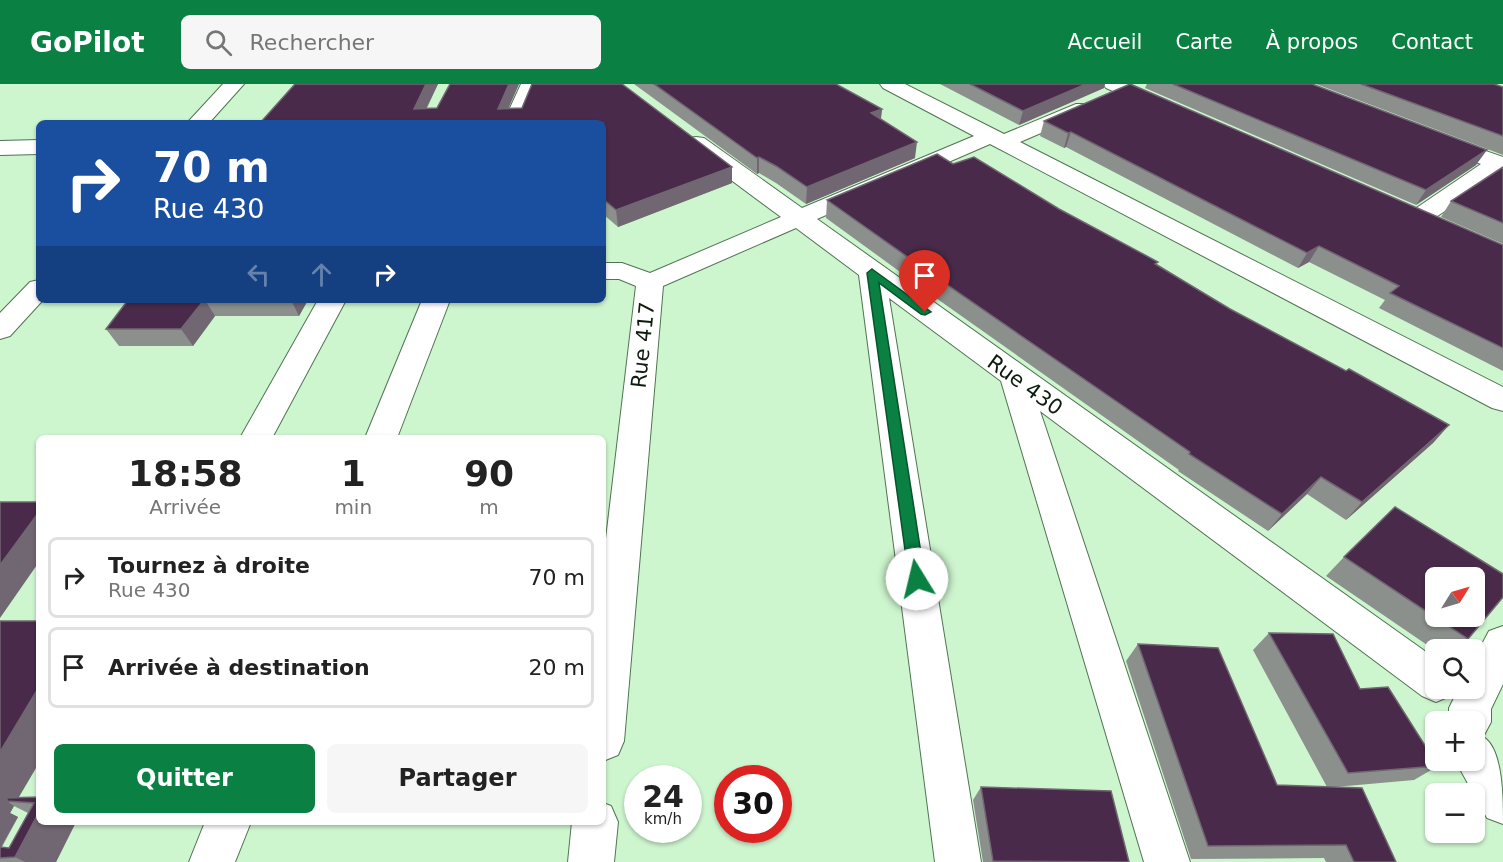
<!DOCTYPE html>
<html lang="fr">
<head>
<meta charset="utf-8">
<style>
  body { margin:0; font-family:"DejaVu Sans",sans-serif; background:#f6f6f6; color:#222; height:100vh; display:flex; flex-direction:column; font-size:22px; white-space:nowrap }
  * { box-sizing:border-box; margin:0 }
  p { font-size:20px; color:#767676 }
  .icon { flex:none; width:33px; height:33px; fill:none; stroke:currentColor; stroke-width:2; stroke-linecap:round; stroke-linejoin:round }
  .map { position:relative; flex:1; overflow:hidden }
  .panel { position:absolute; left:36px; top:351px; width:570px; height:390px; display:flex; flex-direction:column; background:#fff; border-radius:9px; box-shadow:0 2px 4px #0004 }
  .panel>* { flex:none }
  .guide { position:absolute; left:36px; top:36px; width:570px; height:183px; border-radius:9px; box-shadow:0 2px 4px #0004; background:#1a4fa0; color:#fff; overflow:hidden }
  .needle { width:39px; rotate:53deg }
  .tools { position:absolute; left:1425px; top:483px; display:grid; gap:12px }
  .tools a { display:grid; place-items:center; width:60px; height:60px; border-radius:9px; background:#fff; box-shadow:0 2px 4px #0004; font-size:30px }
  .speed { position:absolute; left:624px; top:681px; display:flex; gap:12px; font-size:30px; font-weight:700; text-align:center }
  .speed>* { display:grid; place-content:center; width:78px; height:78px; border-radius:50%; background:#fff; box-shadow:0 2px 4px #0004; line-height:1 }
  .speed small { font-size:15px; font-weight:400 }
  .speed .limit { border:9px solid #d22; background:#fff; color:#111 }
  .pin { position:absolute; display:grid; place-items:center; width:51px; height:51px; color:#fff; margin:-62px -26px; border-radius:50% 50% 50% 0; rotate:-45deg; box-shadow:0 0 6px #0007 }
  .pin .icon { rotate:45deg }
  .me { position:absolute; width:66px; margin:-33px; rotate:351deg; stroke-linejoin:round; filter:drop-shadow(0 0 4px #0008) }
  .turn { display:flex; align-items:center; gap:21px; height:126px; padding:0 18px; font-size:27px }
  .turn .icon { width:78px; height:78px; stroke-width:2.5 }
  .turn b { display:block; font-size:42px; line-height:51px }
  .lanes { display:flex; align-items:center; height:57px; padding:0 18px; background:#0003; justify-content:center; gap:30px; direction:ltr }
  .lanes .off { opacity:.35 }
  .eta { display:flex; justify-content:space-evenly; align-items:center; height:102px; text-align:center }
  .eta b { font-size:36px; font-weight:800; line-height:42px }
  .cta { display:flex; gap:12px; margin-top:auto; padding:12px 18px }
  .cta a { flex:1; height:69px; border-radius:9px; background:#0b8043; color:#fff; font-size:24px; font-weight:800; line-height:69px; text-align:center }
  .cta a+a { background:#f6f6f6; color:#222 }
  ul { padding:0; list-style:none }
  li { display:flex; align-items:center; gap:18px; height:81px; margin:0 12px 9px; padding:0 6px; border:3px solid #e0e0e0; border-radius:9px }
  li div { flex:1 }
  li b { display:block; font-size:22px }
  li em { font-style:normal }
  header { display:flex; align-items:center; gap:36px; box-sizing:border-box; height:84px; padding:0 30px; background:#0b8043; color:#fff }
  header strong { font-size:28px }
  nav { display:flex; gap:33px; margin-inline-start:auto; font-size:21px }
  .search { width:420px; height:54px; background:#f6f6f6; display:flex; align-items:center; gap:15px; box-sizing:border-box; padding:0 21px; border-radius:9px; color:#767676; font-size:22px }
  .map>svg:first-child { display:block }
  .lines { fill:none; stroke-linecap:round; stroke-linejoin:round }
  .minor-casing { stroke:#507452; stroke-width:2 }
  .minor { fill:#fff; fill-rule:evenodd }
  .wall { fill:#8b908c; fill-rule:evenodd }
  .shaded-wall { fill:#716772 }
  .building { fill:#492a4a; stroke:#716772; stroke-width:1.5; fill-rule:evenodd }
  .route { fill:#0b8043; stroke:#07532c; stroke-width:1.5 }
  .labels { text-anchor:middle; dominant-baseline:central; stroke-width:6; stroke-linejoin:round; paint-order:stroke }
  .street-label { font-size:21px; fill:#0d1c0e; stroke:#fff }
</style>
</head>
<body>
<header>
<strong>GoPilot</strong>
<div class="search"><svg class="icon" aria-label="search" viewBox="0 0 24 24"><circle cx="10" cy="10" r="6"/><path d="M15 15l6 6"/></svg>Rechercher</div>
<nav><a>Accueil</a><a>Carte</a><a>À propos</a><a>Contact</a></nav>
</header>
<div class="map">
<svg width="1503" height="778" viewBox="0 0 1503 778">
  <rect width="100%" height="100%" fill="#cdf5ce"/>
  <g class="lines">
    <!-- minor casing -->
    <g class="minor-casing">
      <path id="minor" d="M223,0H244L209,39H187Z
        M521,0H541L523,39H503Z
        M880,0H905L1004,50L1076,20H1090L1093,24L1090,28L1020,58L1503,303V327L1492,324L990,60L817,135L1436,575V604H1454L1450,612L1436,618L1422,612L1040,327L1190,778H1144L1001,297L889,214L981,778H935L859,191L796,144L663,202L624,657L618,671L603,677V480L636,202L619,195H603V179H622L650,189L781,133L688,64L685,59L688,54L696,53L704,54L802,124L974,52L883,4Z
        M1103,0H1129L1170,18L1173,22L1170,26H1156L1106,4Z
        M1440,51L1503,73V88L1427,139L1418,141L1409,139L1406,134L1409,129L1481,80L1432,62L1429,57L1432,52Z
        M39,56V70L0,71V57Z
        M39,196V216H43L10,252L0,255V229L30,198Z
        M318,216H346L272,354H240Z
        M422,216H450L397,354H365Z
        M1503,542V600L1491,625V638L1483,653C1503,664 1503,715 1503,740L1487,734L1455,676H1474V638H1449V624L1459,604H1474V575L1489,547Z
        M603,719L611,722L618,738L614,778H568L572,738H603Z
        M205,738H251L235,778H189Z"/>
    </g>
    <!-- minor -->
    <use href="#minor" class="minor"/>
  </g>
  <!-- wall -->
  <path class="wall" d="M295,0H438L427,24H437L450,0H519L508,24H522L532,0H622L732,83V99L618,143L603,130V39H260Z
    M634,0H836L882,25L881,35L915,74L806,120L776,99L759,89L757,90Z
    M940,0H1105L1104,4L1019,41Z
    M1147,0H1312L1476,81L1416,121L1145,4Z
    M1316,0H1494L1503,3V71Z
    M1044,37L1503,161V287L1379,224L1385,216L1309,178L1298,184L1066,63L1064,64L1040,52Z
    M953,80L1059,125L1157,180L1230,225L1449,341L1433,359L1346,436L1307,410L1268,447L1178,387L1179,386L936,214L903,194V190L826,134L827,116Z
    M1503,83V160L1441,133L1451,117Z
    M128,216H308L299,232H215L193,262H119L106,245Z
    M1344,473L1468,555L1454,566H1436V567L1326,492Z
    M0,537L19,713L76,738L56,778H0ZM14,722L28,729L9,764L2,763L18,733L10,729Z
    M1269,549L1360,605L1438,682L1414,696L1335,703L1396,778H1326L1324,774L1191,775L1126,577L1138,560L1277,701L1327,703L1253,566Z
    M981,703L1129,778H983L973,716Z"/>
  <!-- shaded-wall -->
  <path class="shaded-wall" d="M426,0H438L419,39L414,25Z
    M509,0H519L502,39L498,25Z
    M1086,0H1105L1104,4L1019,41L1023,27Z
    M882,25L880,41L871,29Z
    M1071,48L1066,63L1064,64L1068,49Z
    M917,58L915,74L806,120L807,103Z
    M1487,66L1476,81L1416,121L1426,106Z
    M759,73V89L757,90V74Z
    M732,83V99L618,143L616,126Z
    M1319,162L1309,178L1298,184L1307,169Z
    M204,216H205L215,232L193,262L181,245Z
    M291,216H308L299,232Z
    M1449,341L1433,359L1346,436L1362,418Z
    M1321,393L1307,410L1268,447L1282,430Z
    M39,428V478L0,534V481Z
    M39,603V679L16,718L7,717L14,722L10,729L18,733L2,761L0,771V668Z
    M39,728V738H76L56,778H25L15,773Z"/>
  <!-- building -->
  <path class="building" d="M295,0H426L414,25L437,24L450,0H509L498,25L522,24L532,0H622L732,83L616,126L603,115V39H260Z
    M654,0H836L882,25L871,29L917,58L807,103L776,82L759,73L757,74Z
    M970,0H1086L1023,27Z
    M1130,0L1503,161V264L1390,209L1399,202L1319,162L1307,169L1071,48L1068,49L1044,37Z
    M1173,0H1312L1487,66L1426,106Z
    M1361,0H1494L1503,3V52Z
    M937,70L953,80L974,73L1059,125L1158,178L1155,180L1230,225L1346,287L1349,285L1449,341L1362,418L1321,393L1282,430L1189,370L1190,368L940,196L906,176L909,174L827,116Z
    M1503,83V139L1451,117Z
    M128,216H204L181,245H106Z
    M0,418H39V428L0,481Z
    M1395,423L1503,490V513L1468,555L1344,473ZM1436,494H1474V532H1436Z
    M0,537H39V603L0,668Z
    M1269,549L1333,550L1360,605L1388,603L1438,682L1348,689Z
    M1138,560L1218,564L1277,701L1362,704L1396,778H1354L1346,761L1208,762Z
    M981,703L1111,707L1129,778L993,777Z
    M39,713V728L15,773L0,774V763L9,764L34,719L7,717V714Z"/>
  <!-- route -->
  <path class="route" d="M872,185L931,228L925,231L921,230L879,199L925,495L922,500L917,502L912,500L909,495L867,189Z"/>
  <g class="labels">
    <!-- street labels -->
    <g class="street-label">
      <text transform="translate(643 261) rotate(-84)">Rue 417</text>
      <text transform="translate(1025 301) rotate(36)">Rue 430</text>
    </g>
  </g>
</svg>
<div class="tools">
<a><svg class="needle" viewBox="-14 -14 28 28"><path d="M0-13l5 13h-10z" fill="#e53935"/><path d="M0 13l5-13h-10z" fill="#767676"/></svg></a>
<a><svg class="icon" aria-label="search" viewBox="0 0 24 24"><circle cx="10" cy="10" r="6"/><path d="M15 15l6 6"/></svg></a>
<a>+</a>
<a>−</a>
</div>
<div class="speed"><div>24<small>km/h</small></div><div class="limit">30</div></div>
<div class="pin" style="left:925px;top:228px;background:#d93025"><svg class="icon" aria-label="arrive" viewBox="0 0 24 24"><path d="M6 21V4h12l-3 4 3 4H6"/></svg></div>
<svg class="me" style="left:917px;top:495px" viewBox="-20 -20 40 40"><circle r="19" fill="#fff"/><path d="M0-13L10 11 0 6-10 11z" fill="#0b8043"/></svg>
<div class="guide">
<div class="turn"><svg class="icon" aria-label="right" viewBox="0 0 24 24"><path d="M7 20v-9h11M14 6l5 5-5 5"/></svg><div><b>70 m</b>Rue 430</div></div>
<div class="lanes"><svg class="icon off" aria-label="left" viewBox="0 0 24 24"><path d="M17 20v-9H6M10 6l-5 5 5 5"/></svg><svg class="icon off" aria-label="ahead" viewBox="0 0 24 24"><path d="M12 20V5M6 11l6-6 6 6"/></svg><svg class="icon" aria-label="right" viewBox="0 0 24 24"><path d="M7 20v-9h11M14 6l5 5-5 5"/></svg></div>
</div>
<section class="panel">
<div class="eta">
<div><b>18:58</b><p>Arrivée</p></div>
<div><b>1</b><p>min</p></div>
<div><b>90</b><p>m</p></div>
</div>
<ul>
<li><svg class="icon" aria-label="right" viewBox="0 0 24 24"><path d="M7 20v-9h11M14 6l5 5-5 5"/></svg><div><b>Tournez à droite</b><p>Rue 430</p></div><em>70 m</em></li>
<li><svg class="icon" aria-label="arrive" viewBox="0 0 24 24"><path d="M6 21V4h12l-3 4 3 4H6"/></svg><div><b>Arrivée à destination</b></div><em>20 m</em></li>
</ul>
<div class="cta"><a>Quitter</a><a>Partager</a></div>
</section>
</div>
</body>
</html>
